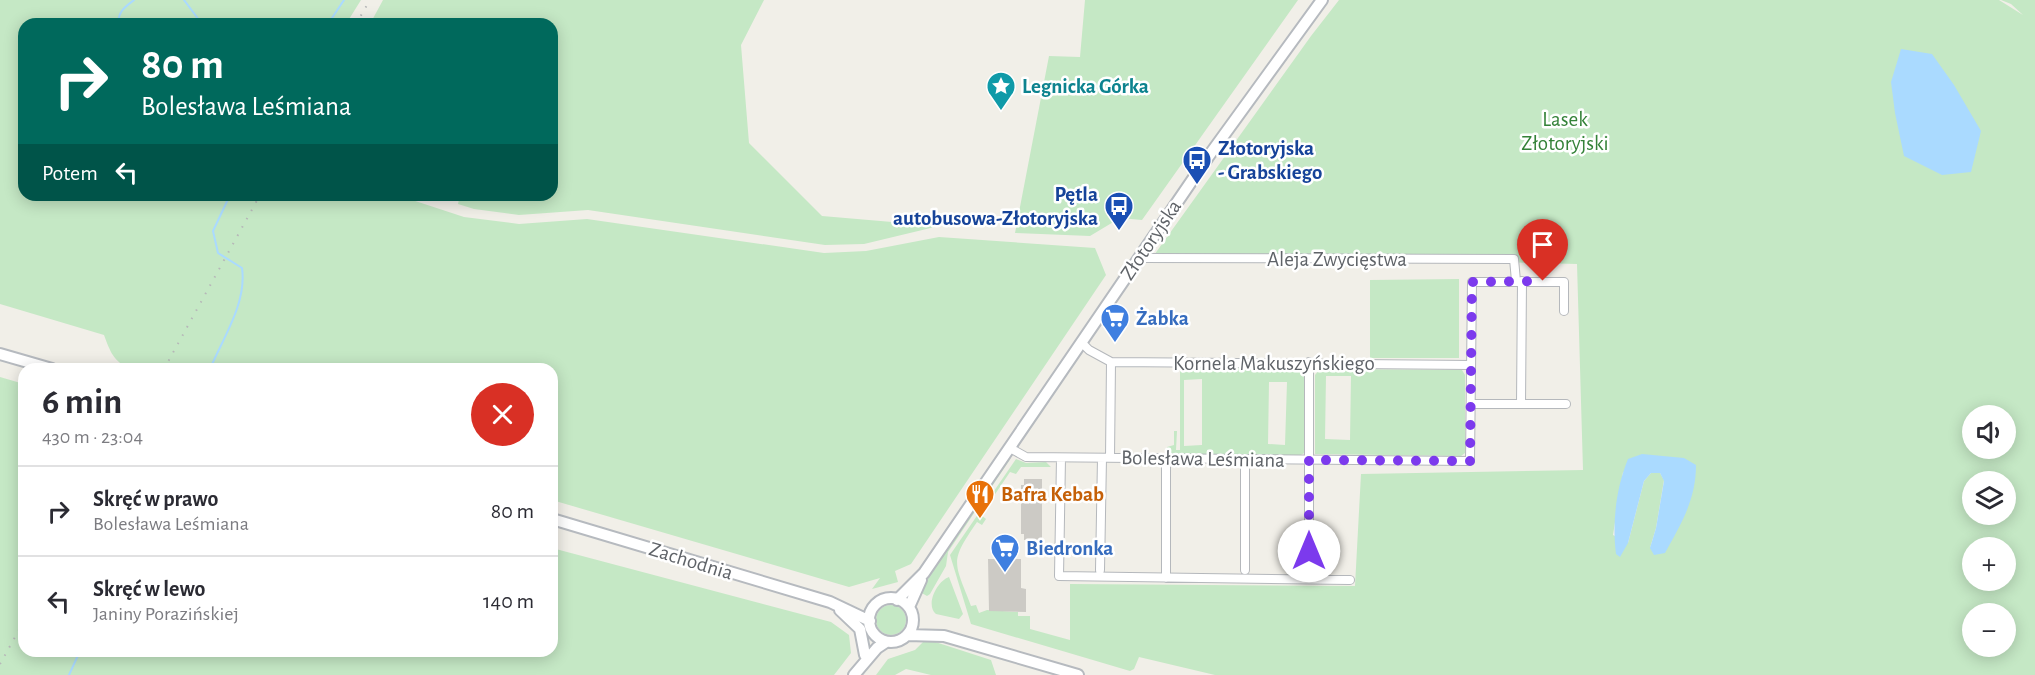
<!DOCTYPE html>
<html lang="pl">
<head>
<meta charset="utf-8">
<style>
  body { margin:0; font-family:"Alegreya Sans",sans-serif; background:#f2f2f3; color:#2b2b33; height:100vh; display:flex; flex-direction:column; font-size:22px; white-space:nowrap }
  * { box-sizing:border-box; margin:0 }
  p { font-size:20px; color:#7c7c81 }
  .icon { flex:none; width:33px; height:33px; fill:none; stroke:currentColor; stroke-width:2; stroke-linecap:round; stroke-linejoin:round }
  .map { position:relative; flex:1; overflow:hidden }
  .details { position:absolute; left:18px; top:363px; width:540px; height:294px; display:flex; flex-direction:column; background:#fff; border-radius:18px; box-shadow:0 3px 15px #0003 }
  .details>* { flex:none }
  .hud { position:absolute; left:18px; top:18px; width:540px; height:183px; border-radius:18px; box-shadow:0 3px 15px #0003; background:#00695c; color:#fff; overflow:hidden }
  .fabs { position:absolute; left:1962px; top:405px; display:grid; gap:12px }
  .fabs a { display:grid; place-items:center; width:54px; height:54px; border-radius:50%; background:#fff; box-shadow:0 3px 15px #0003; font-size:30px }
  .pin { position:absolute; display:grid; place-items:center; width:51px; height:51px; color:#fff; margin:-62px -26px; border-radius:50% 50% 50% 0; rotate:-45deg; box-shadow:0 0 6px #0007 }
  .pin .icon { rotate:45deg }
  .me { position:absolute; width:66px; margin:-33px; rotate:0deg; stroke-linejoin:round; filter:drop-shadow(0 0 4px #0008) }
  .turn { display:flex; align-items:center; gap:21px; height:126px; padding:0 24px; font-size:27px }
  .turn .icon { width:78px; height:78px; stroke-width:2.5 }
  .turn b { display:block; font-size:42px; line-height:51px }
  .then { display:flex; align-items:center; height:57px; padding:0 24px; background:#0003; gap:12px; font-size:22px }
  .round { display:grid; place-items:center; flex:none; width:63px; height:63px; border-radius:32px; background:#f2f2f3 }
  .summary { display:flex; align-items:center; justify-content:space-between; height:102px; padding:0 24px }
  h1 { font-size:36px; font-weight:600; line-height:45px }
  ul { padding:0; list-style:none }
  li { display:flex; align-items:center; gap:18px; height:90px; padding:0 24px; border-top:2px solid #e1e1e2 }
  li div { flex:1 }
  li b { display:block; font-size:22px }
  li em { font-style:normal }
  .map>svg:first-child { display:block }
  .green { fill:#c5e8c5; fill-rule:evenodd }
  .water { fill:#aadaff }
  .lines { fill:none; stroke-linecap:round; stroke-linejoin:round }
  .stream { stroke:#aadaff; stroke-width:2 }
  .building { fill:#cccac5 }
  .street-casing { stroke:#b5b8bc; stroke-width:10 }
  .secondary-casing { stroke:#b6babf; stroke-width:14 }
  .street { stroke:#fff; stroke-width:8 }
  .secondary { stroke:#fff; stroke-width:10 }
  .rail { stroke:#b6b7b8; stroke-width:2; stroke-dasharray:1.5 8; stroke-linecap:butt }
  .route { stroke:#7c3aed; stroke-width:10; stroke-dasharray:0 18 }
  .labels { text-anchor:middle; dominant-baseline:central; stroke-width:5; stroke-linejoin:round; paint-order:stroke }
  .culture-label { font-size:21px; font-weight:bold; fill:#0d838f; stroke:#fff; text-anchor:start }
  .park-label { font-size:21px; fill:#348238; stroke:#fff }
  .transit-label { font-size:21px; font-weight:bold; fill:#164399; stroke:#fff; text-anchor:start }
  .street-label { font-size:21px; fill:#5f6368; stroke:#fff }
  .shop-label { font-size:21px; font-weight:bold; fill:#366cbe; stroke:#fff; text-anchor:start }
  .food-label { font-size:21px; font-weight:bold; fill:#c56008; stroke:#fff; text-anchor:start }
</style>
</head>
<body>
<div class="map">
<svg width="2035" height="675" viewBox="0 0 2035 675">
  <rect width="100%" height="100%" fill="#f1efe8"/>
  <!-- green -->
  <path class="green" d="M0,0H361L346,24H24V195H397L464,217L519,224L587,219L824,253L866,251L939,237L1095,248L1106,275L911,564L895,571L898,582L872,589L880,578L849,587L552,500V369H130C113,361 110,351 104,335L0,304Z
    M383,0H764L741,45L749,143L822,216L939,226L864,244L825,245L588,210L519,215L474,209L458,204L460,195H552V24H370Z
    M1085,0H1298L1142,220L1120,218L1090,236L1015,233L1049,56L1080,57Z
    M1339,0H1999L2023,15L2011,4L2001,0H2035V675H1215L1139,657L1134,669L1130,671L971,624L950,555L1016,459L1026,463L1046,462L1051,467H1021L1016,474L1010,472L981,515L986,519L982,525L977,522C949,563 954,561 971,606L976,605L979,613L987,610L1018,612V616H1030V629L1070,640V584L1355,586L1361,474L1583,470L1577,264L1357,259L1152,258L1311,36ZM1972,416H2006V448H1972ZM1695,466L1650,548L1656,528L1664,480L1660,473H1651L1644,481L1628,543L1613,535L1623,472ZM1972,482H2006V514H1972ZM1972,548H2006V580H1972ZM1972,614H2006V646H1972Z
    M1459,279V358H1370V280Z
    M1180,366L1291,367L1308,374V451L1299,456L1170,454L1167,447L1174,445V431H1177L1176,450H1180ZM1202,379V445L1184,446V380ZM1269,382H1287L1285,445L1268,444Z
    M1320,369L1462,370L1465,375V453L1461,456L1315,454V375ZM1326,376H1351L1350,440L1325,439Z
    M0,377L24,384V651H552V548L831,622L849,635L851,653L834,675H0Z
    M1011,458L948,552L946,566L930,594L927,596L920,592L940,558L1006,463Z
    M949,577L963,614L959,619L936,614C925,605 937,581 949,577Z
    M876 620a15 15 0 1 1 30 0a15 15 0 1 1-30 0Z
    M926,639L991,660L996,675H931L906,669L895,675H876L888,659L915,650Z"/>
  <!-- water -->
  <path class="water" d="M1901,49L1932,54L1954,85L1981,131L1971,172L1942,175L1904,156L1895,113L1891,82Z
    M1642,454L1684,458L1696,465C1696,500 1681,524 1665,553L1654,555L1650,548L1656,528L1664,481L1660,473H1651L1644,481L1628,543L1620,557L1616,554C1612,523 1616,488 1628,459Z"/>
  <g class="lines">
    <!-- stream -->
    <path class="stream" d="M184,0L202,24
      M119,24C117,12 125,7 134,0
      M328,24L344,0
      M210,369C223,338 247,303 242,268L218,253L213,231L230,195
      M69,675L80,651"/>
  </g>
  <!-- building -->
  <path class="building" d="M1024,479H1042V540H1024V534H1021V485H1024Z
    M988,559H1021V588L1026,589V612L989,611Z"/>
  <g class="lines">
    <!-- street casing -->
    <g class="street-casing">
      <path id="street" d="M1139,258L1514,259L1516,281
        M1082,343L1089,350L1111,362L1471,365
        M1309,362V579
        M1471,404H1566
        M1521,404L1522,281
        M1010,448L1026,457L1470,461L1472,282H1564V311
        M1061,458L1059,576L1350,580
        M1110,458L1111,362
        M1166,458V578
        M1100,570L1102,458
        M1245,570V459"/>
    </g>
    <!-- secondary casing -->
    <g class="secondary-casing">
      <path id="secondary" d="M0,354L52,369
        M552,519L830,602L870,621
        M869 620a22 22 0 1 1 44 0a22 22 0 1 1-44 0Z
        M897,600L924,573L1208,157L1322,0
        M909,607L921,580
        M840,610L860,629L865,655
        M907,635L944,636L1078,675
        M854,675L877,648L886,642"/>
    </g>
    <!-- street -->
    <use href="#street" class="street"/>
    <!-- secondary -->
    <use href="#secondary" class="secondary"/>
    <!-- rail -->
    <path class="rail" d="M356,24L370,0
      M164,369L260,195
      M0,664L24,621"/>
  </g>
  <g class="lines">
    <!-- route -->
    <path class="route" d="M1309,551V460L1470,461L1472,282L1543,281"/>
  </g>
  <!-- icons -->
  <defs>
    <g id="sight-pin" transform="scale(1.5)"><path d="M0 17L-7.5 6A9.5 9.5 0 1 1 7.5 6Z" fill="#0f9aa8" stroke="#fff"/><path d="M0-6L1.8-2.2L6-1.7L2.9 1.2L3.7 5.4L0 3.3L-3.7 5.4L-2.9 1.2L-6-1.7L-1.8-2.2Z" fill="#fff"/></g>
    <g id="bus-pin" transform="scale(1.5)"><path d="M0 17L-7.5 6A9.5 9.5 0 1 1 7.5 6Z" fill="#1a4fb4" stroke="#fff"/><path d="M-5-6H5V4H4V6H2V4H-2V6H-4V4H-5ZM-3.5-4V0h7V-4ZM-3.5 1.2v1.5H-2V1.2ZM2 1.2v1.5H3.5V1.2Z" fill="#fff"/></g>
    <g id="supermarket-pin" transform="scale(1.5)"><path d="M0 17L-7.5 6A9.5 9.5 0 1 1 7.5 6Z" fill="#3f7fe0" stroke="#fff"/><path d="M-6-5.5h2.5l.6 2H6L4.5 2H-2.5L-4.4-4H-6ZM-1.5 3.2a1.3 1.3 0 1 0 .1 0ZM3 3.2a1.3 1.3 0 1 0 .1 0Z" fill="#fff"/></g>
    <g id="restaurant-pin" transform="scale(1.5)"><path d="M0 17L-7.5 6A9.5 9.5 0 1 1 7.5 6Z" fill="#e8710a" stroke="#fff"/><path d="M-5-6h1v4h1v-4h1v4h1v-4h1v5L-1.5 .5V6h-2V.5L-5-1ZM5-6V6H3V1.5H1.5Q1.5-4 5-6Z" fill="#fff"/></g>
  </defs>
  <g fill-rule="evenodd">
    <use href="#sight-pin" x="1001" y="86"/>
    <use href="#bus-pin" x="1197" y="160"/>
    <use href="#bus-pin" x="1119" y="206"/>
    <use href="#supermarket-pin" x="1115" y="318"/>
    <use href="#restaurant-pin" x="980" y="494"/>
    <use href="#supermarket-pin" x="1005" y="548"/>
  </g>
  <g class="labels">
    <!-- culture labels -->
    <g class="culture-label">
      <text x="1022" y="86">Legnicka Górka</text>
    </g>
    <!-- park labels -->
    <g class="park-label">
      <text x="1565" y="119">Lasek<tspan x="1565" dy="24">Złotoryjski</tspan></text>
    </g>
    <!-- transit labels -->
    <g class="transit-label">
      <text x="1218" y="148">Złotoryjska<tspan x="1218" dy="24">- Grabskiego</tspan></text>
      <text x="1098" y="194" text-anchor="end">Pętla<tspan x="1098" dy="24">autobusowa-Złotoryjska</tspan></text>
    </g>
    <!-- street labels -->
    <g class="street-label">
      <text transform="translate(1151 240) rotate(-56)">Złotoryjska</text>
      <text x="1337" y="259">Aleja Zwycięstwa</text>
      <text x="1274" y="363">Kornela Makuszyńskiego</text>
      <text transform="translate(1203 459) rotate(1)">Bolesława Leśmiana</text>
      <text transform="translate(691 561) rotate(17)">Zachodnia</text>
    </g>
    <!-- shop labels -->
    <g class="shop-label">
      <text x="1136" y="318">Żabka</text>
      <text x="1026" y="548">Biedronka</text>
    </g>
    <!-- food labels -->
    <g class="food-label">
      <text x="1001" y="494">Bafra Kebab</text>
    </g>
  </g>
</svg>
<div class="fabs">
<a><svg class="icon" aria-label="sound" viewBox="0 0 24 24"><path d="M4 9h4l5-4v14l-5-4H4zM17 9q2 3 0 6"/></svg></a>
<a><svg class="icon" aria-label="layers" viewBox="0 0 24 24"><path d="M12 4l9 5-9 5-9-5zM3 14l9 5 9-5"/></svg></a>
<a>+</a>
<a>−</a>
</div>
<div class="pin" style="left:1543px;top:281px;background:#d93025"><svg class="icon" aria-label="arrive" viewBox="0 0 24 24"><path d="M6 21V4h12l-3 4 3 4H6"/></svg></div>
<svg class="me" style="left:1309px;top:551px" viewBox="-20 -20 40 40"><circle r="19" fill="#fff"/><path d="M0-13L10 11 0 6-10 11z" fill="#7c3aed"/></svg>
<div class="hud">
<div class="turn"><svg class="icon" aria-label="right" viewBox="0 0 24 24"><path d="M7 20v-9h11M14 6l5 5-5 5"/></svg><div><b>80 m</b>Bolesława Leśmiana</div></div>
<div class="then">Potem<svg class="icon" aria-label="left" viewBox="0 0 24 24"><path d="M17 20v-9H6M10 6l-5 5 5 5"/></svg></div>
</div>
<section class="details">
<div class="summary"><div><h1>6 min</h1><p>430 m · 23:04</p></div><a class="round" style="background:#d93025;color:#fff"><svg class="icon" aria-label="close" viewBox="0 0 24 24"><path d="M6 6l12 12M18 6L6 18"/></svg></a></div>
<ul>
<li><svg class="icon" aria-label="right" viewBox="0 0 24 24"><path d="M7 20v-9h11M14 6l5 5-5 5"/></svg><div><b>Skręć w prawo</b><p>Bolesława Leśmiana</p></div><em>80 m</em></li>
<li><svg class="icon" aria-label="left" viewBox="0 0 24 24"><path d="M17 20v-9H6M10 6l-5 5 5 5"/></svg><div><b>Skręć w lewo</b><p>Janiny Porazińskiej</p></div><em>140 m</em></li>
</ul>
</section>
</div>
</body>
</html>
